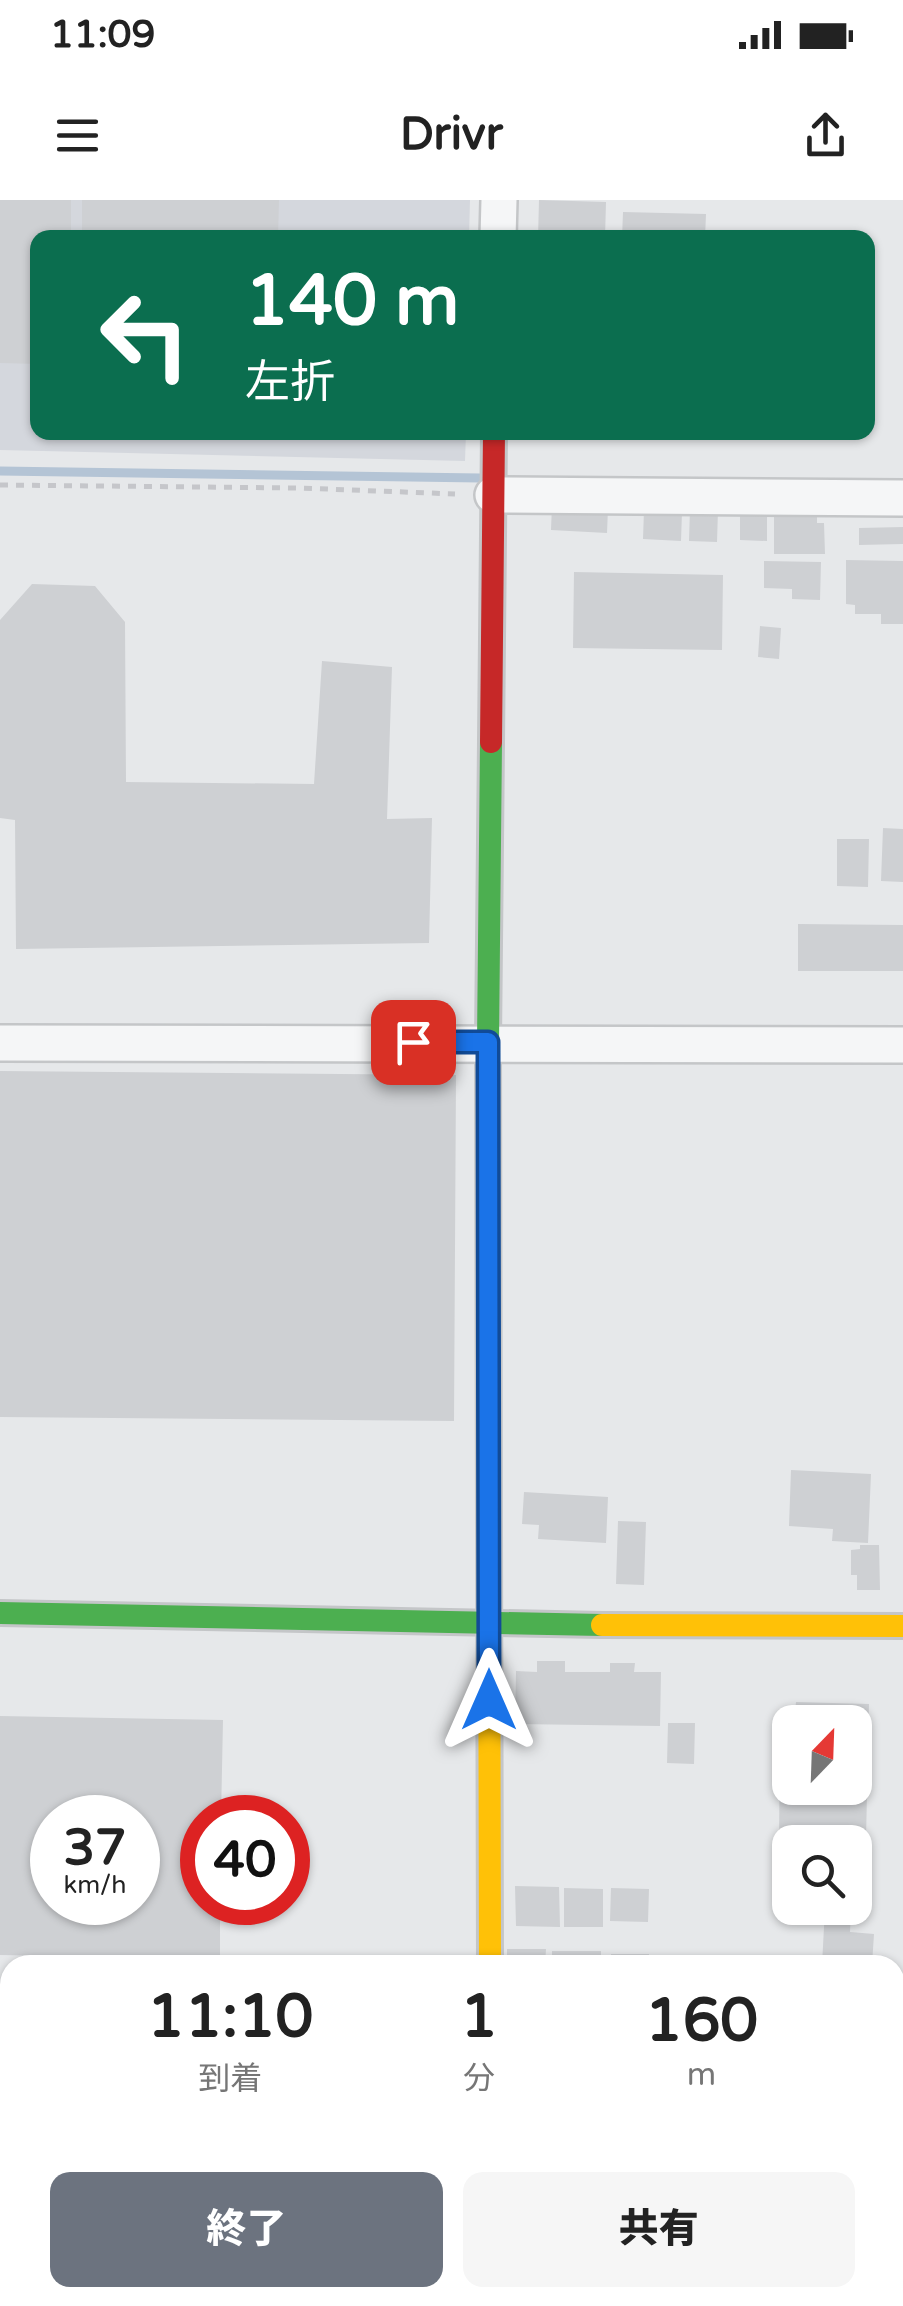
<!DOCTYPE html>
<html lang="ja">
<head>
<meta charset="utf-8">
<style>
  body { margin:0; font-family:"Varela Round","Noto Sans JP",sans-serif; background:#f6f6f6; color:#222; height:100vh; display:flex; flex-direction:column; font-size:38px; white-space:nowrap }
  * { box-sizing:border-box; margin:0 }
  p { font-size:32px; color:#767676 }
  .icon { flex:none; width:55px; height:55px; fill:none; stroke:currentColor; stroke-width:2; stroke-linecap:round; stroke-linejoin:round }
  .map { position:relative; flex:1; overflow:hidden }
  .drawer { position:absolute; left:0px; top:1755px; width:905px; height:352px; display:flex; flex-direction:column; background:#fff; border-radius:30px 30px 0 0; box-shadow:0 2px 8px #0004 }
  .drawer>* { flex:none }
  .top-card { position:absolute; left:30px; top:30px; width:845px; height:210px; border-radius:20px; box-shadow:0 2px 8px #0004; background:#0b6e4f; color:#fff; overflow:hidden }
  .needle { width:65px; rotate:23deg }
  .tools { position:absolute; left:772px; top:1505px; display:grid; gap:20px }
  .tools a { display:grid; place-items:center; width:100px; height:100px; border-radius:20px; background:#fff; box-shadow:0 2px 8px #0004; font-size:50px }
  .speed { position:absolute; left:30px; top:1595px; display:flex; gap:20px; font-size:50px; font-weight:700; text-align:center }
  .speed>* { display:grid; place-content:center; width:130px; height:130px; border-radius:50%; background:#fff; box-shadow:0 2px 8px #0004; line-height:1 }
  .speed small { font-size:25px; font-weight:400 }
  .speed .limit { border:15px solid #d22; background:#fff; color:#111 }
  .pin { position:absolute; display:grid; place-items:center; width:85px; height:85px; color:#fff; margin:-42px; border-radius:20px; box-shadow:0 5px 15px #0006 }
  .me { position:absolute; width:110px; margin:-55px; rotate:0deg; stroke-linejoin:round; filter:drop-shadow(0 0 8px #0008) }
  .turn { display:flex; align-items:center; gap:35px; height:210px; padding:0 50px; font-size:45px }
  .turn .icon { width:130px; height:130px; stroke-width:2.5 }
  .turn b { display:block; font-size:70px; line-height:85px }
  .eta { display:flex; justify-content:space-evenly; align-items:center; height:170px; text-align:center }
  .eta b { font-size:60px; font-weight:800; line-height:70px }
  .button { display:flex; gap:20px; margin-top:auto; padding:20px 50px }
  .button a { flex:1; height:115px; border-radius:20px; background:#6c737f; color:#fff; font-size:40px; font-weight:800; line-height:115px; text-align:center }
  .button a+a { background:#f6f6f6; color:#222 }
  .status { display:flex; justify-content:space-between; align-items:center; height:70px; padding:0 50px; background:#fff; direction:ltr }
  .status svg { height:28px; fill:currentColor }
  header { display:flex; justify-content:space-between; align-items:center; height:130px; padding:0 50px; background:#fff; font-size:45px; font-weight:800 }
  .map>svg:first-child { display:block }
  .built { fill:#d4d7dd }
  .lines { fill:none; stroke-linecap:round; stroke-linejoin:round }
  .stream { stroke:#b4c4d5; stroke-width:9 }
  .building { fill:#ced0d3; fill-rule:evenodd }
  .street-casing { stroke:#c4c6c8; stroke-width:40 }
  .fast-casing { stroke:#c4c6c8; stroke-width:28 }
  .slow-casing { stroke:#c4c6c8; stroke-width:28 }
  .jam-casing { stroke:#c4c6c8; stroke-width:28 }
  .path { stroke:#c5c6ca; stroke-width:5; stroke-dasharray:8 8; stroke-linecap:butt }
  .street { stroke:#f5f6f7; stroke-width:35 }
  .fast { stroke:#4caf50; stroke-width:22 }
  .slow { stroke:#ffc107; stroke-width:22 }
  .jam { stroke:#c62828; stroke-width:22 }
  .route-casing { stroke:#114b97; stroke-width:25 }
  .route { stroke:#1a73e8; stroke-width:18 }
</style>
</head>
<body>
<div class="status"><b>11:09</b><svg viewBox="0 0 49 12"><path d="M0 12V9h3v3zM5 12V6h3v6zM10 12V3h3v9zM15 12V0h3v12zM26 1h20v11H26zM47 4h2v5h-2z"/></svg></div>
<header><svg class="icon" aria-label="menu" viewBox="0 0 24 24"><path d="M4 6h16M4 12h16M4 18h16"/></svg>Drivr<svg class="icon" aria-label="share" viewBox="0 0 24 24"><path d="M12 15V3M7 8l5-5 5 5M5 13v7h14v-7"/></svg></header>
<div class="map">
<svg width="903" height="2106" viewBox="0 0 903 2106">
  <rect width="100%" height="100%" fill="#e6e8ea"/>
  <!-- built -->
  <path class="built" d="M0,0H470L469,37L38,38V232L466,233L465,261L0,250Z"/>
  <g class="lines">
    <!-- stream -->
    <path class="stream" d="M0,271L480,278"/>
  </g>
  <!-- building -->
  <path class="building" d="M0,0H71V38H38V164L0,163Z
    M82,0H279L278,38H82Z
    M539,0L606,2L605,38H538Z
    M623,12L706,14L705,38H622Z
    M552,305L608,308L607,333L551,330Z
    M774,307H817V323H824L825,354H774Z
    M690,309L718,310L717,342L689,341Z
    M644,310L682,312L681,341L643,339Z
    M740,313H767V341L740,340Z
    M903,327V344L859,345V328Z
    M846,360L903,361V424H881V414H855V405L846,404Z
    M764,361L821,362L820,400L792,399V389L764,388Z
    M574,372L723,375L722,450L573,448Z
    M32,384L95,386L125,422L126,582L314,584L322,461L392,467L387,619L432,618L429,743L16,749L15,620L0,618V420Z
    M760,426L781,428L779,459L758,457Z
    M883,628L903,629V682L881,681Z
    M837,639H869L868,687L837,686Z
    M798,724L903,725V771H798Z
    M0,871L456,875L454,1221L0,1217Z
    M791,1270L871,1274L868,1343L832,1341L833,1329L789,1326Z
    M524,1292L608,1297L606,1343L538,1339L539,1325L522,1324Z
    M618,1321L646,1322L644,1385L616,1384Z
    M860,1345H879L880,1390H857V1375H851V1350L860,1349Z
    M537,1461H565V1472H610V1463H635L634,1472H661L660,1526L515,1524L516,1471L537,1472Z
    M796,1502L869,1504L866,1639L779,1638L780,1540H790V1588H855V1522H794Z
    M0,1516L223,1520L221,1618H202V1702H220V1759L0,1755ZM52,1618H138V1702H52Z
    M668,1523H695L694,1564L667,1563Z
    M855,1652L872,1653L869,1694H855Z
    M515,1686L559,1687L560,1727L516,1726Z
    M564,1688L603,1689V1727H564Z
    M611,1688L649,1689L648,1722L610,1721Z
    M825,1708H851L850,1732L874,1734L872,1765H822Z
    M507,1749H546L545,1765H507Z
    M552,1751H601V1765H552Z
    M611,1754H649L648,1765H611Z
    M895,2081L903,2082V2106H686L687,2098H895Z
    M566,2098H604V2106L566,2105Z"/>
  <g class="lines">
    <!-- street casing -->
    <g class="street-casing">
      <path id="street" d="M498,38L499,0
        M493,295L903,298
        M0,843L903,845
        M0,1844H10
        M895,1864H903
        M268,2106L273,2098"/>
    </g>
    <!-- fast casing -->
    <g class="fast-casing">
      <path id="fast" d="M489,1328L488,843L491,542
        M0,1413L602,1425"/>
    </g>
    <!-- slow casing -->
    <g class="slow-casing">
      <path id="slow" d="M489,1328L490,1765
        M602,1425L903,1426"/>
    </g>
    <!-- jam casing -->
    <g class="jam-casing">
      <path id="jam" d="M491,542L494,232"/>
    </g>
    <!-- path -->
    <path class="path" d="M0,285L300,288L455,294"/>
    <!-- street -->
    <use href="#street" class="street"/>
    <!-- fast -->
    <use href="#fast" class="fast"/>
    <!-- slow -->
    <use href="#slow" class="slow"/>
    <!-- jam -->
    <use href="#jam" class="jam"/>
  </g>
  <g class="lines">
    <!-- route casing -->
    <g class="route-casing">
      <path id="route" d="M413,842H488L489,1500"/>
    </g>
    <!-- route -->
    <use href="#route" class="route"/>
  </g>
</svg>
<div class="tools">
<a><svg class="needle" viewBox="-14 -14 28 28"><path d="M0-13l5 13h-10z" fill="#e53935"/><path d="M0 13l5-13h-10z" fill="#767676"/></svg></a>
<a><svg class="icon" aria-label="search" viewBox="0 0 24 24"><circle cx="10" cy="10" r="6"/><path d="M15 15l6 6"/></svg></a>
</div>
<div class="speed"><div>37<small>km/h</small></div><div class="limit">40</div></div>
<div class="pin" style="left:413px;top:842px;background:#d93025"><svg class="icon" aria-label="arrive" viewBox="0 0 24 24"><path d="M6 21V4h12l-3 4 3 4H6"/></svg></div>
<svg class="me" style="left:489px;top:1500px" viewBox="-20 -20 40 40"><path d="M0-17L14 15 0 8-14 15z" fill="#1a73e8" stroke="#fff" stroke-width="4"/></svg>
<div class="top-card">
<div class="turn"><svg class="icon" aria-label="left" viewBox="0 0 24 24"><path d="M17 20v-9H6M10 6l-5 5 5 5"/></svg><div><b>140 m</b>左折</div></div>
</div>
<section class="drawer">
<div class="eta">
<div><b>11:10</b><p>到着</p></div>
<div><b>1</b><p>分</p></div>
<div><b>160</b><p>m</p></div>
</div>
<div class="button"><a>終了</a><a>共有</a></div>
</section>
</div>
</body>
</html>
